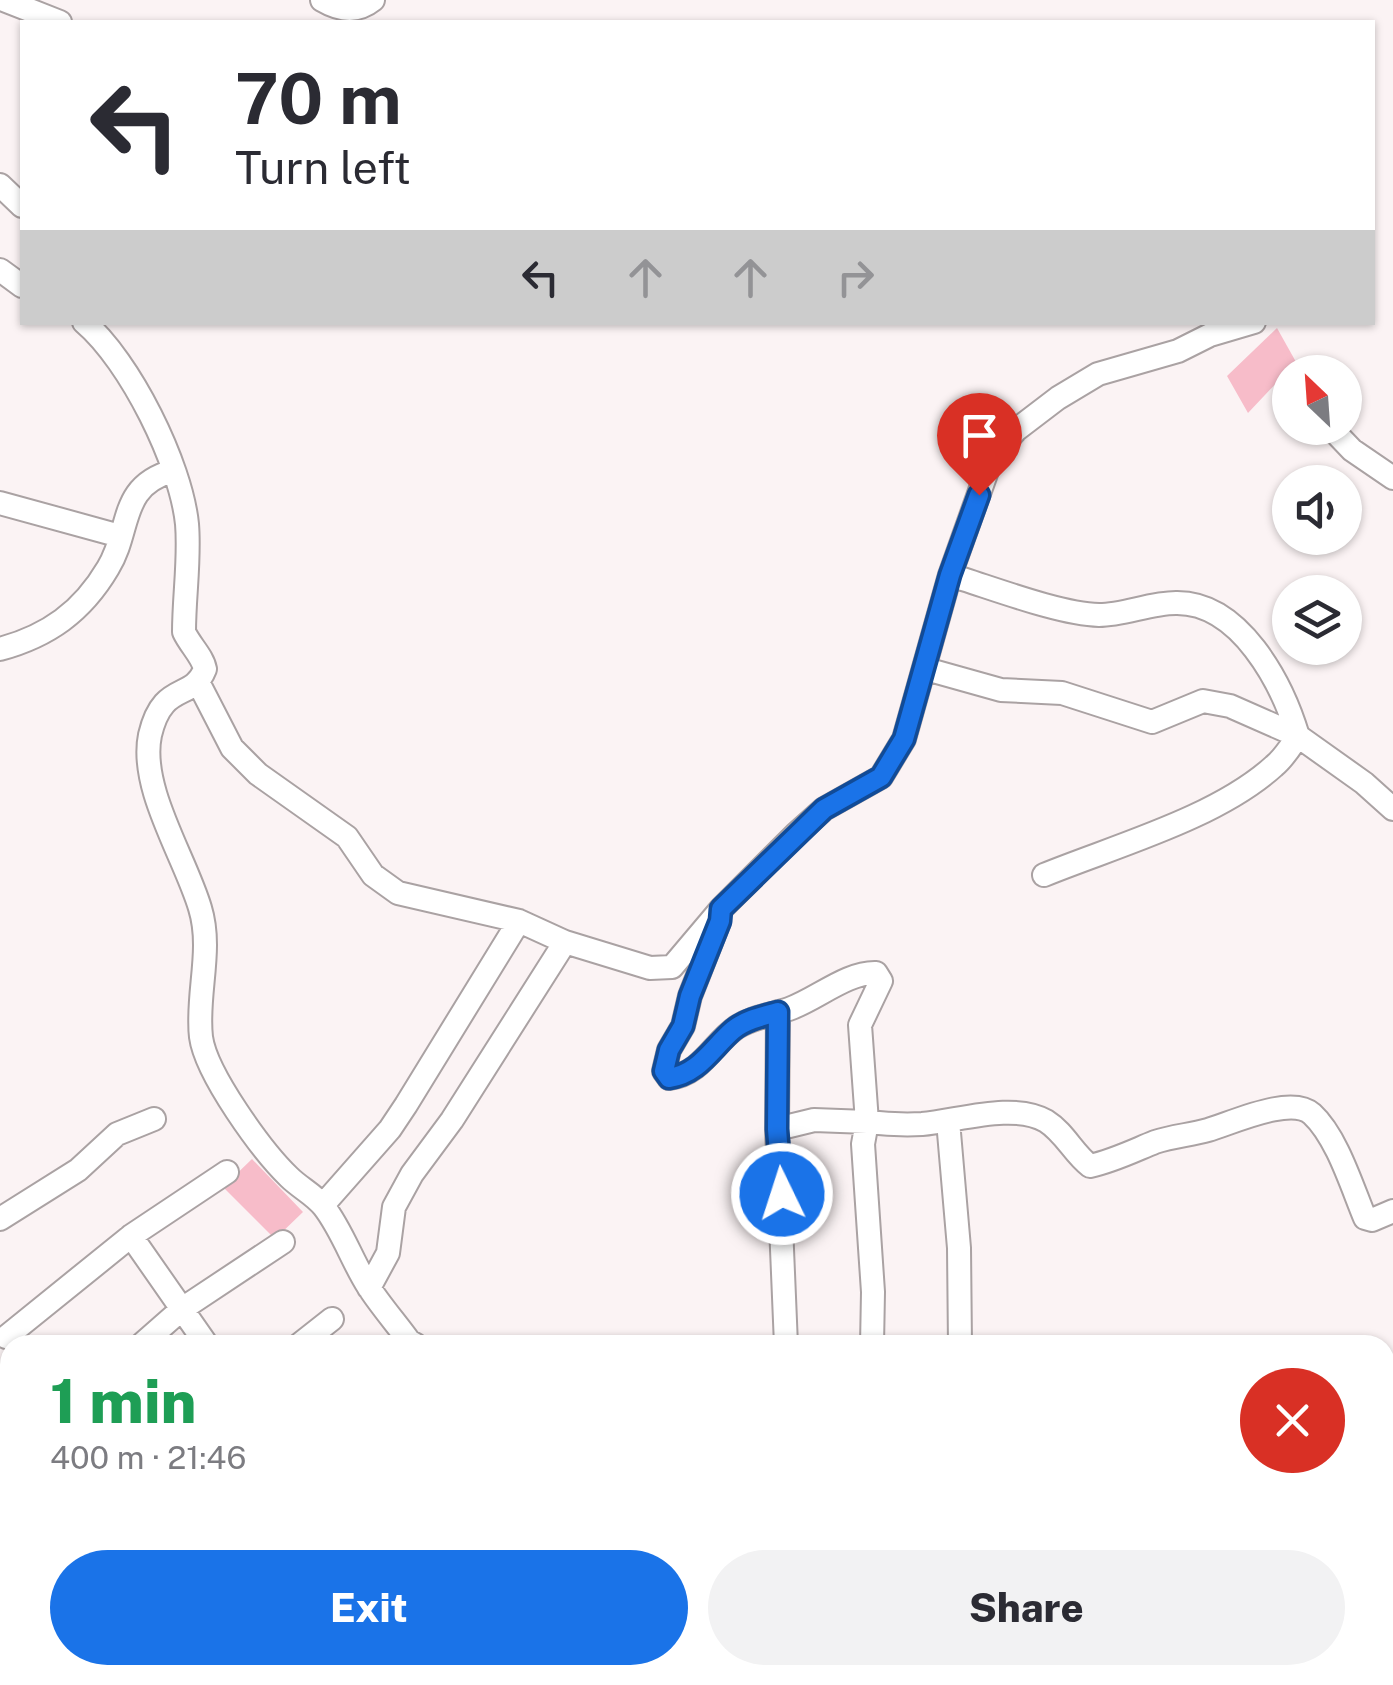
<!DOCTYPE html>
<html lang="en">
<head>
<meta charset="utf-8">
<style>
  body { margin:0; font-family:"Public Sans",sans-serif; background:#f2f2f3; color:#2b2b33; height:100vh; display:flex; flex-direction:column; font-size:38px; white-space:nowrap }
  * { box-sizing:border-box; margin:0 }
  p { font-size:32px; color:#7c7c81 }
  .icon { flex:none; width:55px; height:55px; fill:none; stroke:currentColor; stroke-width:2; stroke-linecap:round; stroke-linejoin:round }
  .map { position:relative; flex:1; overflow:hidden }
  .panel { position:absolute; left:0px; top:1335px; width:1395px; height:350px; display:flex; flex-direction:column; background:#fff; border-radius:30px 30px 0 0; box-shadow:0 2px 8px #0004 }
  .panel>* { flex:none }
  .hud { position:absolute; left:20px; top:20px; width:1355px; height:305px; border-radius:0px; box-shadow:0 2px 8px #0004; background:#fff; color:#2b2b33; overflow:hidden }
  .needle { width:65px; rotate:335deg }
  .buttons { position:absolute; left:1272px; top:355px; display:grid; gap:20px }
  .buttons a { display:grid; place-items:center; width:90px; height:90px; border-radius:50%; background:#fff; box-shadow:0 2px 8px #0004; font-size:50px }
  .pin { position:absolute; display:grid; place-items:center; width:85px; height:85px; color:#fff; margin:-102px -42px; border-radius:50% 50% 50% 0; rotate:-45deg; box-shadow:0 0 10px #0007 }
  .pin .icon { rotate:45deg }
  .me { position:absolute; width:110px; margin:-55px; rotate:356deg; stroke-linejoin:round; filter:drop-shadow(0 0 8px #0008) }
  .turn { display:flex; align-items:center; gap:35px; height:210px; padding:0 50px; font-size:45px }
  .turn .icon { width:130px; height:130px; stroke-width:2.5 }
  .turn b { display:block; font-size:70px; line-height:85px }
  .lanes { display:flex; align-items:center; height:95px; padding:0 50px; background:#0003; justify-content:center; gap:50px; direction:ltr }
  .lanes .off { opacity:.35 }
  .round { display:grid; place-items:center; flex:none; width:105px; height:105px; border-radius:52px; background:#f2f2f3 }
  .head { display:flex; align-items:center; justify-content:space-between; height:170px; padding:0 50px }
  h1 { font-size:60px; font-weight:800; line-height:75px; color:#1e9e55 }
  .action { display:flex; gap:20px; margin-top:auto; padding:20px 50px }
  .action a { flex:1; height:115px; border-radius:60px; background:#1a73e8; color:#fff; font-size:40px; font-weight:800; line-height:115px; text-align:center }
  .action a+a { background:#f2f2f3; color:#2b2b33 }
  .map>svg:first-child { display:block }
  .green { fill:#f7bcc9 }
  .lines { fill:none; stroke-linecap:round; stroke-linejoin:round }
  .minor-casing { stroke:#aaa2a3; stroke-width:26 }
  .minor { stroke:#fff; stroke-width:22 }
  .route-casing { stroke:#114b97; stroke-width:25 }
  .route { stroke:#1a73e8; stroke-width:18 }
</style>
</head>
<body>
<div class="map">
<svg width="1393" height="1685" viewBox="0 0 1393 1685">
  <rect width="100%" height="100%" fill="#fbf3f4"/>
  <!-- green -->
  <path class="green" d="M1277,328L1296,362L1248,413L1227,376Z
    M252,1159L303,1212L275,1239L223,1187Z"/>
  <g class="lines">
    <!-- minor casing -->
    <g class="minor-casing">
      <path id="minor" d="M4,0L60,22
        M322,0C339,10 357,13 373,0
        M0,185L22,206
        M0,270L22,286
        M84,322C130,361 181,464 187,524C190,559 184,596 184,632C190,645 203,657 205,669C192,702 163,680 150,735C139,788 185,857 200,908C213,950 196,995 201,1037C206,1074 262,1151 289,1177C300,1188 315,1195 324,1207C342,1230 352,1261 368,1286C380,1305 396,1323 409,1341L416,1345
        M1331,428L1352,450L1393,478
        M0,503L120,536
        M950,575C990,587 1059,614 1099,615C1124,615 1150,603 1176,603C1240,602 1282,683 1298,736C1291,746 1284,758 1274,766C1217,818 1115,846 1044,875
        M0,649C48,636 82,612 108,568C132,529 118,486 173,471
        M926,669L1001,690L1062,693L1152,722L1203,701L1230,706L1298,736L1364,783L1393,809
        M198,682L232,748L258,774L347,837L373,875L398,893L519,921L565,942L650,968L672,967L721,909L796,834L824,809L881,777L904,739L950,575L992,457L1016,430L1058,398L1098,374L1178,351L1210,335L1254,322
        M719,922L690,996L683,1026L669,1050L664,1071L669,1078C702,1074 713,1043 737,1027C753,1017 771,1015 789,1009C817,999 847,972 876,973L881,981L860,1025L867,1122C885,1124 903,1125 922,1124C958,1121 1013,1102 1046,1121C1065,1133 1073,1153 1090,1166C1113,1161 1133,1151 1155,1142C1173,1136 1191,1135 1208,1130C1232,1123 1291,1095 1312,1114C1337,1137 1352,1187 1365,1218L1372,1220L1393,1211
        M778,1012L777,1129L786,1345
        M948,1121L959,1248L960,1345
        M777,1129L814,1120L867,1122L863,1144L873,1292L872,1345
        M323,1205L390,1129L406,1105L519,921
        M0,1219L78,1170L117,1134L154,1119
        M131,1236L207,1345
        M369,1288L388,1253L394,1207L412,1174L452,1120L565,942
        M6,1337L131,1236L227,1172
        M141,1345L182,1309L283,1242
        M299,1345L332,1319
        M1385,1529L1393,1533
        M0,1564L10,1572
        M1385,1659L1393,1672
        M170,1675L182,1685
        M581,1675L582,1685
        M688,1675L689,1685
        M96,1685L104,1675
        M274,1685L283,1675
        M791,1685V1675"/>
    </g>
    <!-- minor -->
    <use href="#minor" class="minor"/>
  </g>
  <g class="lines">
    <!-- route casing -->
    <g class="route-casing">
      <path id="route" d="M782,1194L777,1129L778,1012C763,1016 745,1020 733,1030C712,1048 699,1074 669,1078L664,1071L669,1050L683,1026L690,996L720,921L721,909L824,809L881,777L904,739L950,575L979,495"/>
    </g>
    <!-- route -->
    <use href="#route" class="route"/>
  </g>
</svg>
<div class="buttons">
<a><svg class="needle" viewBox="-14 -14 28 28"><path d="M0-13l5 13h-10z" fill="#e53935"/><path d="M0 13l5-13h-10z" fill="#7c7c81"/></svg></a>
<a><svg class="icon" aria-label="sound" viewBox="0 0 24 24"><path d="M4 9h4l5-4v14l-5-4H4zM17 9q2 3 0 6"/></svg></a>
<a><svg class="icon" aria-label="layers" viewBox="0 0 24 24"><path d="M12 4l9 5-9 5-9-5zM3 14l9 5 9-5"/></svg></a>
</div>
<div class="pin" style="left:979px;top:495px;background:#d93025"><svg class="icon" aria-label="arrive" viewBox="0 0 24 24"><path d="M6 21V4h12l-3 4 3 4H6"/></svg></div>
<svg class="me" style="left:782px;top:1194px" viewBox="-20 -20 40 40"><circle r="17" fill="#1a73e8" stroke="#fff" stroke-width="3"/><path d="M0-11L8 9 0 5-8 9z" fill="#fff"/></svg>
<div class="hud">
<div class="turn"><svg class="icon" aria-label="left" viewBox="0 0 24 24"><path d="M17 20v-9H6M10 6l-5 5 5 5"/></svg><div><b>70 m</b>Turn left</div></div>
<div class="lanes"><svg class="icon" aria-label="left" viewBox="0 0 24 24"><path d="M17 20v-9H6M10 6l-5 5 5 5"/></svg><svg class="icon off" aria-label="ahead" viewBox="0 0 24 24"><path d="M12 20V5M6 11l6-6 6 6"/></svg><svg class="icon off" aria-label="ahead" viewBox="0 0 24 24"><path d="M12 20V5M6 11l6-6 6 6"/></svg><svg class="icon off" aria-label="right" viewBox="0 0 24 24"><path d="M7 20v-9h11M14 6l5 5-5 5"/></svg></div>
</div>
<section class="panel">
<div class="head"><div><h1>1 min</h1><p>400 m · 21:46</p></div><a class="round" style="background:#d93025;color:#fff"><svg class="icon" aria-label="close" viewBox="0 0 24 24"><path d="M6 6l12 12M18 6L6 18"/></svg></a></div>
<div class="action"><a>Exit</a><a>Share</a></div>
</section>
</div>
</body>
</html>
